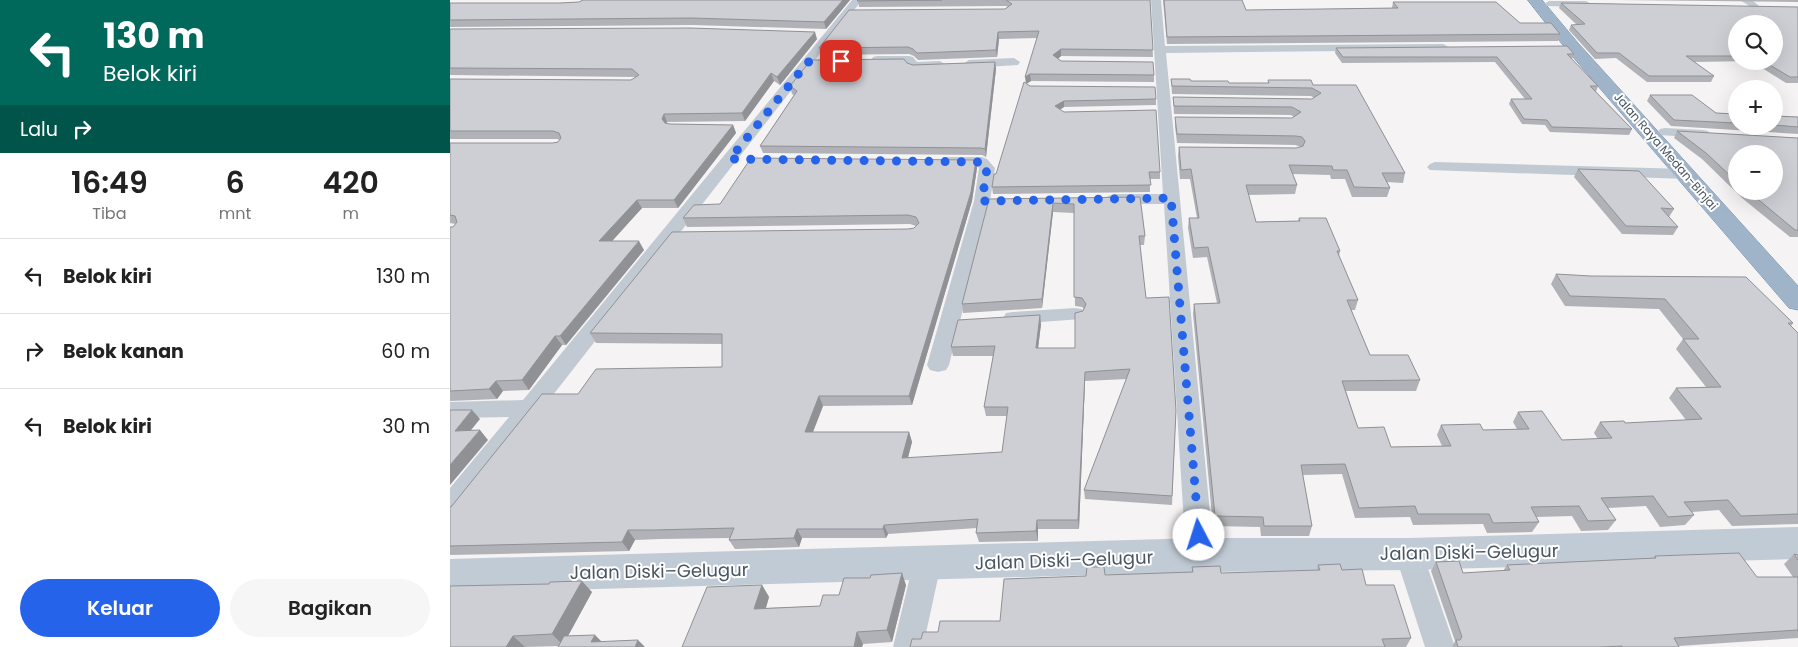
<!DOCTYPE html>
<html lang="id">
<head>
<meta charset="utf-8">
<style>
  body { margin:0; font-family:Poppins,sans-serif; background:#f6f6f6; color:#222; height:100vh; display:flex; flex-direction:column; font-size:19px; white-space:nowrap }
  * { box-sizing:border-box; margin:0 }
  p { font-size:16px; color:#767676 }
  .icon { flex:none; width:28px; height:28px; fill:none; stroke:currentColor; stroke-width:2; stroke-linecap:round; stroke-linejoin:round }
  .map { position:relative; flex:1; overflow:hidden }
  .drawer { display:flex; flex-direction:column; background:#fff; width:450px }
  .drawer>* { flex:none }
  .guide { background:#00695c; color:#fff; overflow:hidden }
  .buttons { position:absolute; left:1278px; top:15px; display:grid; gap:10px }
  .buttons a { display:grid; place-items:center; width:55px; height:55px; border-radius:50%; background:#fff; box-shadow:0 5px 20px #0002; font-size:25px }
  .pin { position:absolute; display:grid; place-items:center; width:42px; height:42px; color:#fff; margin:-21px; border-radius:10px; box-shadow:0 2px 8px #0006 }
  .me { position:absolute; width:55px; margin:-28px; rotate:355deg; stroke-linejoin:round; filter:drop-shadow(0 0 4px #0008) }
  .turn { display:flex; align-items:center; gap:18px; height:105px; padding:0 20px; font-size:22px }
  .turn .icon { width:65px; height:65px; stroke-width:2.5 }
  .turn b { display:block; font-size:35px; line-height:42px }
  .then { display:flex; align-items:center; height:48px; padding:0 20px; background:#0003; gap:10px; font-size:19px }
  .eta { display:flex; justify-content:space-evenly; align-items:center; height:85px; text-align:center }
  .eta b { font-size:30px; font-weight:600; line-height:35px }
  .action { display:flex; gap:10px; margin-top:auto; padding:10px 20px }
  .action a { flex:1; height:58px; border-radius:30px; background:#2563eb; color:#fff; font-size:20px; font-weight:600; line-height:58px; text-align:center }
  .action a+a { background:#f6f6f6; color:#222 }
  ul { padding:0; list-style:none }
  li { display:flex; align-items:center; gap:15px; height:75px; padding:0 20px; border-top:1px solid #e0e0e0 }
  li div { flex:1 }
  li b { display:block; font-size:19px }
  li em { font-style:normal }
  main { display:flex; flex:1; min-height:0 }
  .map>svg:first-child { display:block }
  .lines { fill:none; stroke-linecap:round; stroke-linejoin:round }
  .trunk-casing { stroke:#7690ad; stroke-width:1 }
  .minor { fill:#c1cad2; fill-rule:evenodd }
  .secondary { fill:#c1cbd6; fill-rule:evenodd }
  .trunk { fill:#9fb4c9; fill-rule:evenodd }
  .wall { fill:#b0b2b7; fill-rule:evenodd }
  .shaded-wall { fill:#909195 }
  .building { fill:#cdcfd5; stroke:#909195 }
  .route { stroke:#2563eb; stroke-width:9; stroke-dasharray:0 16.2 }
  .labels { text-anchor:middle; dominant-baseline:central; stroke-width:4; stroke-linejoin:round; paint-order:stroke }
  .far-street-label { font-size:12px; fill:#4a5661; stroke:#fff }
  .near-street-label { font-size:18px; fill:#4a5661; stroke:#fff }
</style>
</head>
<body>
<main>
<section class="drawer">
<div class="guide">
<div class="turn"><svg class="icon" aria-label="left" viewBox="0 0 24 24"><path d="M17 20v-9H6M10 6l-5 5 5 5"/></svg><div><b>130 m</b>Belok kiri</div></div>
<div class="then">Lalu<svg class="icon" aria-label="right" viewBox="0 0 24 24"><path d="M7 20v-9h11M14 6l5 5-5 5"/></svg></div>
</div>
<div class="eta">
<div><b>16:49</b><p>Tiba</p></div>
<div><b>6</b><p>mnt</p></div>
<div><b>420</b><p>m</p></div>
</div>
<ul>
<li><svg class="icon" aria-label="left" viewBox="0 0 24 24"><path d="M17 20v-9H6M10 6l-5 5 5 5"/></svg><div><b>Belok kiri</b></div><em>130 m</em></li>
<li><svg class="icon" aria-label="right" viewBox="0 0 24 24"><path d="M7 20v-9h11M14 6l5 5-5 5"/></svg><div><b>Belok kanan</b></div><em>60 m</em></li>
<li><svg class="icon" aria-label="left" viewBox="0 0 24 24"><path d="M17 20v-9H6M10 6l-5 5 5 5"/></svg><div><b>Belok kiri</b></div><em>30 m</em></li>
</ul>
<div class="action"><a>Keluar</a><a>Bagikan</a></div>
</section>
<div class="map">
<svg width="1348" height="647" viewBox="0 0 1348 647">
  <rect width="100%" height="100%" fill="#f5f3f3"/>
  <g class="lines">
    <!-- trunk casing -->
    <g class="trunk-casing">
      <path id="trunk" d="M1078,0H1092L1128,43L1348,286V310L1339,308L1116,49Z"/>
    </g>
    <!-- minor -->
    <path class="minor" d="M402,0H412L9,515L0,518V488L59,417L0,418V402L73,400Z
      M701,0H711L715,46L993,44L999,47L993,50L716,53L764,555L760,563L750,567L740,563L736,555L714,204H664L658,202L656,199L658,196L664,194H713Z
      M1290,0H1302L1309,6L1304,9Z
      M1099,1H1136L1141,4L1136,7L1095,6L1094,4Z
      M427,56H459L463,57L467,62L490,61L496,65C488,73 463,72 456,64L423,63L421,60L423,57Z
      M564,58L570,62L568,65L519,68L513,64L519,60Z
      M1215,128L1253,130L1258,131L1260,134L1258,137L1253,138L1210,135L1208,132L1210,129Z
      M498,157H532L537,159L545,168L540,201L499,365L496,370L488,372L480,370L477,365L524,201L529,168L528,167L493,165L490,162L493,159Z
      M985,162L1236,169L1241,171L1244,174L1241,177L1236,179L980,170L977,167L980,164Z
      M625,308L632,309L635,314L632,319L563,324L556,323L553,318L556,313L563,312Z
      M959,542L969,546L973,554L1005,647H975L945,554L949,546Z
      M477,552L487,555L491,564L473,647H443L463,564L467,555Z"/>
    <!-- secondary -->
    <path class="secondary" d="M1348,527V559L959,570L750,572L0,593V559L750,538H959Z"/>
    <!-- trunk -->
    <use href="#trunk" class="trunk"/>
  </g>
  <!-- wall -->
  <path class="wall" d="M133,0H400L376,29L243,25L0,27V3H110L129,2Z
    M408,0H700L703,57L611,56L608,59L611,61L704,75V82L581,81L576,84L580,86L706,99V105L614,107L610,110L710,172V179H700V192L543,194L542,187L576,84L587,38L549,39L547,57L468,60L464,56L459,54L371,55L369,48L555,9L558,7L556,6L409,7Z
    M713,0H792L796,10L942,8L943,2L1070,23L1110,34L1108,41L717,44Z
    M1169,0H1348V2Z
    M1111,3L1348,7V83H1336L1301,61L1244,62L1264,76L1261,82H1197L1166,58L1145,59L1119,30L1121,25H1127L1109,8ZM1286,24L1324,61H1286Z
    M0,29L367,39L330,85L324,81L295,121L217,122V123L220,124L283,125L286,133L228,208H192L162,241L194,250L116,345H112L79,390L53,391L47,399L0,401V227H3L6,224L0,223V143H103L108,142L110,140L107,139H0V79L181,80L186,77L0,75Z
    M886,48L1124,54L1122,59H1121L1148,86L1146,92L1182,129L1179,135L1100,132L1095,125L1072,124L1059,104L1061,99H1075L1045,62L892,63L885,53Z
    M545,62L546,69L536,157L532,155L313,153L310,146L344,95L342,94L340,86L457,63L463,65Z
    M721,79L741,81L779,83H818V80L863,85L955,173L953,183L937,182L940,188L937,197H902L895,179H881L880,175L843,174L847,185L845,194L798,195L806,222L848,221L849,218L890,251L889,256L908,300L905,310H901L920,355L970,380L966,391H896L908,428L941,447L992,446L987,435L991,425L1033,430L1067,429L1063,422L1068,412L1112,440L1148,439L1144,433L1150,422L1175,423L1236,420L1219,398L1226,388L1256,387L1226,349L1233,339L1209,309L1115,306L1101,284L1106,274L1343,323L1341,326L1348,333V524L1282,526L1269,510L1242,512L1244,515L1235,525L1210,527L1196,506L1158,508L1166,520L1158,530L1131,531L1122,516L1086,517L1089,522L1082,532L1037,533L1033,524L963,525L960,517L905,518L892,474L853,475L862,526L859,536H811L810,527L763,526L743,314L744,304L767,303L757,257L743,258L738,228L739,218H747L740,179H730L728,156L729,147L846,148L851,147L845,145L727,143L725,126V117L842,118L844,117L841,115L724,114L723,97L862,99L864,98L861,96L722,94Z
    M1200,95L1266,113L1286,114V126H1324V116L1348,117V134L1221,126L1197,101Z
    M1227,131L1348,138V237H1340L1292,198L1252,159L1224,138ZM1286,154L1324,191H1286Z
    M526,160L527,168L522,201L462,405L373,406L363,432H459L462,442L458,458L552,452L557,416H536L534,407L543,356H503L501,347L591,324L588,348H625L634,309L632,307L625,306L624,213L603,212L592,308L513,313L512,304L539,199L690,197L695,236L694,245H690L696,298L726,411L722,505L635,499L634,490L677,379L635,381L629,529H588V541L529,542L526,533L527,528L438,534L436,538H352L349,547L285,549L279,540L280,538L210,539L185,540L179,551L0,555V507L128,394L272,367V344L146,343L140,333L458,229L464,228L466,226L460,224L237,227L233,218L270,204Z
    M1128,169L1224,209L1219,217L1228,227L1223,235L1172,234L1124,177Z
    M1344,554L1348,555V638L1229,646V647H1002L1005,641L981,571L986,562L1013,573L1053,571L1057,565L1203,558L1205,556L1307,577H1343L1334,564Z
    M868,565L892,570L916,585L961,638L956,647H460L471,639L488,632L550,621L636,576L655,575L742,572V567L771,573L867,571Z
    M312,585L319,597L316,608L370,606L389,595L456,585L442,642L413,644L412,647H232Z
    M142,592L118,636L152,642L109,646L75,647H0Z"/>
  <!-- shaded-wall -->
  <path class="shaded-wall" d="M393,0H400L376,29L374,22Z
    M365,32L367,39L330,85L327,77Z
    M548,32L549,39L547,57L546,50Z
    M611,49V56L603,63V55Z
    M545,62L546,69L536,157L535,149Z
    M321,73L324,81L295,121L292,113Z
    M580,74L581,81L576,84L575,77Z
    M614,101V107L605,112V106Z
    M214,114L217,122L215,127L212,119Z
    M283,125L286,133L228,208L224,200Z
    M526,160L527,168L522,201L462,405L459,396Z
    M187,200L192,208L154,250L149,241Z
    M603,203V212L592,308V299Z
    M189,241L194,250L116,345L110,336Z
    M590,315L591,324L587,357L586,348Z
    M105,336L112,345L79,390L72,380Z
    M635,372V381L629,529L628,520Z
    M46,381L53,391L47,399L39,389Z
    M369,396L373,406L359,442L355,432Z
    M22,410L30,419L13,440L5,431Z
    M30,430L38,440L0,485V465Z
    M459,432L462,442L455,468L452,458Z
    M587,520L588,529V541L586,531Z
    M434,525L438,534L436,538L433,529Z
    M347,529L352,538L349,547L344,538Z
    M178,530L185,540L179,551L172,542Z
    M452,573L456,585L442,642L437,630Z
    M132,581L142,592L113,645L102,634Z
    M312,585L319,597L312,621L304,609Z
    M407,632L413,644L412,647H404Z
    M145,635L153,643L141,642Z
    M63,636L75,647H56Z
    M188,640L195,647H185Z"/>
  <!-- building -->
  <path class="building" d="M133,0H393L374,22L241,18L0,20V3H110L129,2Z
    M408,0H492L407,1Z
    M556,0H700L703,50L611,49L603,55L611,61L703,62L704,75L580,74L575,77L589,31L548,32L546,50L467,53L463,49L458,47L369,48L399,10L555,9L562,4Z
    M714,0H792L796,10L948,8L943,2H1046L1070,23H1101L1110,34L717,37Z
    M1111,3L1348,7V77H1340L1313,61H1324V24H1286V56H1236L1264,76H1199L1169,53H1147L1121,25L1135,24Z
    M240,28L365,32L327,77L321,73L292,113L214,114L212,119L215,123L220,124L283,125L224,200H187L149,241H189L110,336H105L72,380L46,381L39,389L0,391V227H3L7,222L5,216L0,215V143H103L108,142L111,138L109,133L103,131H0V79L181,80L189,75L182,69L0,68V29Z
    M1117,46L1124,54H1117L1148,86H1140L1182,129L1102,127L1097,120L1074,119L1061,99H1082L1047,57H893L886,48Z
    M454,59L457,63L463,65L545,62L535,149L531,148L310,146L347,91L340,86L361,60Z
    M721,79H740L741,81H778L779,83H819L818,80H861L863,85H906L955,173H932L940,188L904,187L897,170H883L882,166L839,165L847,185H796L806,222L850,221L849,218H876L890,251H887L908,300H897L920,355H958L970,380L892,381L908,428L934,427L941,447L1001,446L991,425L1030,424L1033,430L1079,429L1068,412L1092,411L1112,440L1162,438L1150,422L1174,421L1175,423L1252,419L1226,388L1271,387L1233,339H1249L1215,299L1120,296L1106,274L1141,276L1296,277L1343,323H1338L1348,333V514L1291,516L1278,500L1234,502L1244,515L1218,517L1203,496L1151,498L1166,520L1138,521L1129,506L1081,507L1089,522L1043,523L1039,514H968L965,506L909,508L895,464L851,465L862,526H814L813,517L765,516L744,304L770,303L758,247L744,248L739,218H749L741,169L731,170L729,147L846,148L853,146L855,141L852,137L846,136L727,134L725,117L842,118L851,112L842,107L724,106L723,97L862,99L871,93L862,88L722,86Z
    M574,82L580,86L705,87L706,99L614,101L605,106L614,112L706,110L710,172H699L701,185L542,187L544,174H546Z
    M1200,95H1242L1266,113L1286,114V123L1224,120Z
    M1324,116L1348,117V127L1324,125Z
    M1227,131L1348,138V230H1345L1298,191H1324V154H1286V181L1256,153Z
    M301,158L526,160L521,192L459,396H369L355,432H459L452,458L552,452L558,407H534L545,346L501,347L508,320L590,315L586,348H625V313L633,311L636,304L632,298L624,297V204L603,203L592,299L512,304L539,199L690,197L695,236H689L696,298L719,297L726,411L722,496L634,490L680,369L635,372L628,520H587L586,531L526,533L528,519L434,525L433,529H347L344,538L279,540L284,528L203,530H178L172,542L0,546V507H1L92,394H128L146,369L272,367V334L140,333L222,232L458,229L464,228L469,223L466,217L458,215L233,218L244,205L270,204Z
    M1128,169L1189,171L1224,209L1211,208L1228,227L1176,226Z
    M0,410H22L5,431L30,430L0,465Z
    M1289,553L1307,577H1348V630L1224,638L1229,647H1173L1172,646L1150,647H1008L1006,640H1010L1012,637L986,562L1009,561L1013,573L1060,570L1057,565L1206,558L1205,556Z
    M1344,554L1348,555V560Z
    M890,564L892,570L912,569L916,585H944L961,638L932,639L935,647H460L462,639H471L473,632H488L490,621H550L554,579L636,576L637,567H654L655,575L743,572L742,567L770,566L771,573L870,570L868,565Z
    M452,573L437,630L407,632L404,647H232L257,587L312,585L304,609L370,606L373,595H389L394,578H420L421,575Z
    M132,581L102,634L63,636L56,647H0V586L99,584L100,582Z
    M145,635L141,642L188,640L185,647H108L114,636Z"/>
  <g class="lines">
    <!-- route -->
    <path class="route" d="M391,61L358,62L280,159L532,162L537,168L532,201L721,198L749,535"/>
  </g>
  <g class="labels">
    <!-- far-street labels -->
    <g class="far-street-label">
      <text transform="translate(1216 151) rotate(49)">Jalan Raya Medan-Binjai</text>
    </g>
    <!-- near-street labels -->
    <g class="near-street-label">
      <text transform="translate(1019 552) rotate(-1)">Jalan Diski–Gelugur</text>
      <text transform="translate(614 560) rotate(-2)">Jalan Diski–Gelugur</text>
      <text transform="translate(209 571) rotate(-1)">Jalan Diski–Gelugur</text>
    </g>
  </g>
</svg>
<div class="buttons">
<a><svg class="icon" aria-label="search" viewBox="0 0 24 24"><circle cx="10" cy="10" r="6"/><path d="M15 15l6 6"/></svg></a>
<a>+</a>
<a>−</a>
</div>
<div class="pin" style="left:391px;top:61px;background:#d93025"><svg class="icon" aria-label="arrive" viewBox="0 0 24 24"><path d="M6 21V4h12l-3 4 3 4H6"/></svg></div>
<svg class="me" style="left:749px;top:535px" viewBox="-20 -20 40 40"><circle r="19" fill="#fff"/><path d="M0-13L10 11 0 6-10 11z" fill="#2563eb"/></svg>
</div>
</main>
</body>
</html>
